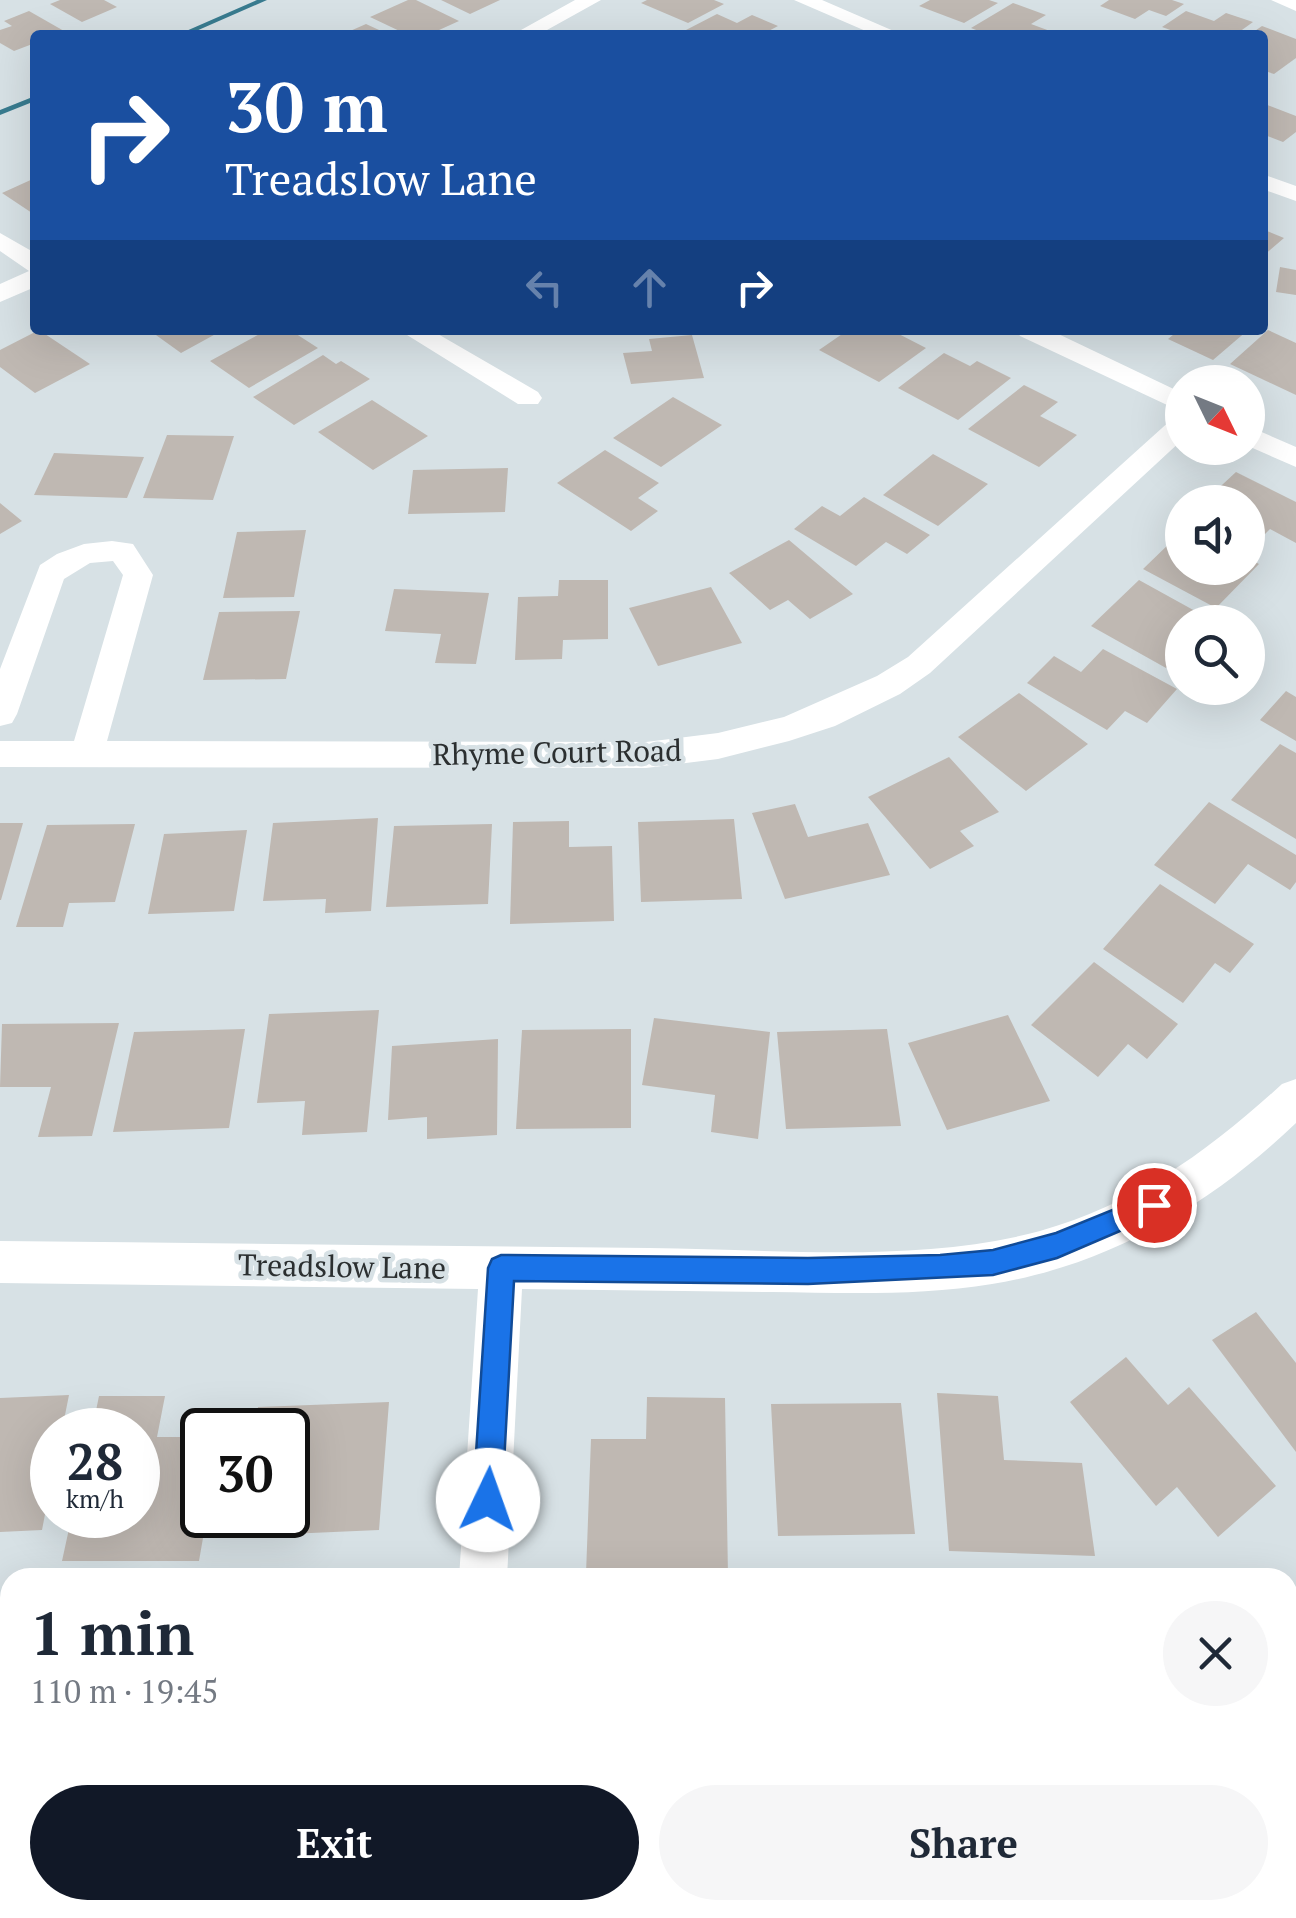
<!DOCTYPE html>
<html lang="en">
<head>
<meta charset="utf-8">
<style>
  body { margin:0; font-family:"PT Serif",serif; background:#f6f6f7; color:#1f2937; height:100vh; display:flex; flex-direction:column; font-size:38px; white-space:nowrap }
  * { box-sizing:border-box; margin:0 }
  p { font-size:32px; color:#747a83 }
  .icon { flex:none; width:55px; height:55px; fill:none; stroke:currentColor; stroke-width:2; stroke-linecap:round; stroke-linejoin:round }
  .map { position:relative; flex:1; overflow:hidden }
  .panel { position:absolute; left:0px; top:1568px; width:1298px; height:352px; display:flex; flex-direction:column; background:#fff; border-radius:30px 30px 0 0; box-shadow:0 10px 40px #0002 }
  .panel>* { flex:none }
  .banner { position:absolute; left:30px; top:30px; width:1238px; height:305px; border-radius:10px; box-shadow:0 10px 40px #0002; background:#1a4fa0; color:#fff; overflow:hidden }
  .needle { width:65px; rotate:133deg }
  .fabs { position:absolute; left:1165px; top:365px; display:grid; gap:20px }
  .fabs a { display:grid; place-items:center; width:100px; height:100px; border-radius:50%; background:#fff; box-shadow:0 10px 40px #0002; font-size:50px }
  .speed { position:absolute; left:30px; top:1408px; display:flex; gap:20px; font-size:50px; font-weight:700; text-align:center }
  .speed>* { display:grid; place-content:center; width:130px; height:130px; border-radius:50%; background:#fff; box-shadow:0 10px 40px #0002; line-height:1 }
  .speed small { font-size:25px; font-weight:400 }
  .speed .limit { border:5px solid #111; border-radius:15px; background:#fff; color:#111 }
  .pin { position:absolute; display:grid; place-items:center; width:85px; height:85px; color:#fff; margin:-42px; border:5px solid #fff; border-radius:50%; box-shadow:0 2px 10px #0007 }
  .me { position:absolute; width:110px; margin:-55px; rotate:3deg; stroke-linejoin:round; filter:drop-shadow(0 0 8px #0008) }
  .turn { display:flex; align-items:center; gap:35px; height:210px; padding:0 30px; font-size:45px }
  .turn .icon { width:130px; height:130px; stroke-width:2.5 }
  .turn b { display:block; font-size:70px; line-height:85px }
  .lanes { display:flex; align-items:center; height:95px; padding:0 30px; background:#0003; justify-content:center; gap:50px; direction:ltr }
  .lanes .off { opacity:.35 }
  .round { display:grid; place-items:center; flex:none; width:105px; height:105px; border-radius:52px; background:#f6f6f7 }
  .overview { display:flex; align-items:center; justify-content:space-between; height:170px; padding:0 30px }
  h1 { font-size:60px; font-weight:700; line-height:75px }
  .primary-button { display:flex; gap:20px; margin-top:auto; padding:20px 30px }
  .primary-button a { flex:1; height:115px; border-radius:60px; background:#111827; color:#fff; font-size:40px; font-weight:700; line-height:115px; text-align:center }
  .primary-button a+a { background:#f6f6f7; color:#1f2937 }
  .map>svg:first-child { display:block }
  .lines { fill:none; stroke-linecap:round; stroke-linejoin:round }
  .stream { fill:#387b8f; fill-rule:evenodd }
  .building { fill:#bfb8b2 }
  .minor { fill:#fff; fill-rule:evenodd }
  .route { fill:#1a73e8; stroke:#114b97; stroke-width:2.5 }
  .labels { text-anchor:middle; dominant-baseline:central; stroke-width:9; stroke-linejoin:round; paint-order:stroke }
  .street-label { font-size:30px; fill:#2b2f30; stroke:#d7e1e5 }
</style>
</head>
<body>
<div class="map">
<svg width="1296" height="1918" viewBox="0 0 1296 1918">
  <rect width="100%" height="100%" fill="#d7e1e5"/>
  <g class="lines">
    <!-- stream -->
    <path class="stream" d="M257,0H267L187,35H177Z
      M35,96V101L0,115V110Z"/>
  </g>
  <!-- building -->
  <path class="building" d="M60,0H104L117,7L82,22L50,4Z
    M408,0H416L459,21L428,35H408L370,17Z
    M441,0H500L470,14Z
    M647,0H714L724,4L688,23L641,3Z
    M930,0H989L998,3L964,23L919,6Z
    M1109,0H1172L1184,4L1166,16L1149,10L1135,19L1100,6Z
    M1013,3L1046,15L1031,24L1050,31L1044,35H989L971,28Z
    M29,11L64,31L35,35V43L14,51L0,43V30L12,26L4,21Z
    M1186,11L1214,21L1226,13L1253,22L1235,35H1184L1162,27Z
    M717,14L737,23L752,15L778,26L761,35H697L686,30Z
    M366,24L390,35H341Z
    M1262,26L1296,39V58L1274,74L1262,70V35H1249Z
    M1262,103L1296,116V132L1283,142L1262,134Z
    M35,178V215L2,193Z
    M1262,229L1284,238L1262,257Z
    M1280,267L1296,270V295L1276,292Z
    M39,330L90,364L35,393L0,367V350Z
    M149,330H223L181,353Z
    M267,330H290L318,348L249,388L210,361Z
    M848,330H891L926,348L879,382L819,350Z
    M1179,330H1248L1213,360L1168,339Z
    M1268,330L1296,343V395L1230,364Z
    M692,335L704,378L631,384L623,353L652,351L649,339Z
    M944,353L970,366L977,361L1011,378L958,420L898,388Z
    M323,355L336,364L341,361L370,379L294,425L253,397Z
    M1024,385L1058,402L1040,416L1077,435L1039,467L968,429Z
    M673,397L722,425L661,467L613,438Z
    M372,400L428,436L373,470L318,432Z
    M167,435L234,436L213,500L143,498Z
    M605,450L659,483L638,498L658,511L631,531L557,483Z
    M54,453L144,457L127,498L34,495Z
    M933,454L988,484L938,526L883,495Z
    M508,468L505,512L408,514L413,470Z
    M1236,472L1296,502V543L1270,529L1253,546L1248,543V502H1221L1209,497Z
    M864,497L930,535L907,554L886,542L856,566L794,529L822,506L840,516Z
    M0,503L22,521L0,534Z
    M306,530L294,597L223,598L237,532Z
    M789,540L853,594L810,619L788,600L770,610L729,573Z
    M1173,540L1182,545V568H1248V558L1259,564L1216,608L1143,569Z
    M559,580H608V639L563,640L562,659L515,660L518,597L558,596Z
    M1139,580L1215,622H1182V651L1166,668L1091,626Z
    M711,587L742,643L658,666L629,608Z
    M394,589L489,593L476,664L435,663L441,634L385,631Z
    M300,611L286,679L203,680L219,612Z
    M1103,649L1177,689L1147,723L1125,711L1107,730L1027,683L1054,656L1081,672Z
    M1286,691L1296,697V741L1260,720Z
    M1019,693L1088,744L1026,791L958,737Z
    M1280,744L1296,753V839L1231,800Z
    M949,757L999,812L960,831L974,846L930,869L868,797Z
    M1209,802L1296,855V882L1290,890L1248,864L1215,904L1154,865Z
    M795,804L808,837L868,823L890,875L785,899L752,813Z
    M378,818L371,911L325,913L326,899L263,901L273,823Z
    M734,819L742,899L641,902L638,822Z
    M569,821V847L612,846L614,921L510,924L513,822Z
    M0,823H23L1,900H0Z
    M135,824L115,902L69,903L63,927H16L47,825Z
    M492,824L488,904L386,907L394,826Z
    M247,830L234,911L148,914L164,834Z
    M1160,884L1254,944L1230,973L1215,963L1183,1003L1103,949Z
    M1094,962L1178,1024L1147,1059L1128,1044L1098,1077L1031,1025Z
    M379,1010L367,1132L302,1135L305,1101L257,1103L269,1014Z
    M1008,1015L1050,1101L947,1130L908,1043Z
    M654,1018L770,1032L758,1139L711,1132L715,1095L642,1085Z
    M119,1023L92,1136L38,1137L51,1087H0L2,1024Z
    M245,1029L229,1128L113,1132L134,1032Z
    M631,1029V1128L516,1129L522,1030Z
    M887,1029L901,1126L786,1129L777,1032Z
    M498,1039L497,1135L427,1139V1117L388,1120L392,1046Z
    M1256,1312L1296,1363V1452L1212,1340Z
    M1126,1357L1168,1405L1189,1387L1276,1486L1218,1537L1177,1487L1156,1506L1070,1402Z
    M937,1393L998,1396L1004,1460L1082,1463L1095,1556L949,1551Z
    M69,1395L62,1430H52V1478L42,1530L0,1532V1398Z
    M99,1396H165L157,1437H202V1515H207L199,1561H62L72,1515H138V1430H92Z
    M647,1397L725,1398L728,1576L586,1574L591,1439H646Z
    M389,1402L379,1530L243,1536L245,1515H288V1430H255L258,1407Z
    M901,1403L915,1534L778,1536L771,1404Z
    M1296,1689V1740L1288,1724V1693Z
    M1288,1781L1296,1803V1856L1288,1858Z
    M8,1835L10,1910H140L138,1918H0V1876Z
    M171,1910H340L339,1918H169Z
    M585,1910H752L753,1918H585Z
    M789,1910H941V1918H789Z
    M974,1910H1123L1124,1918H975Z
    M1172,1910H1240V1912L1211,1918H1175Z"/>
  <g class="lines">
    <!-- minor -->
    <path class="minor" d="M575,0H601L538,35H512Z
      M794,0H822L903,35H875Z
      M1271,0H1296V11Z
      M1262,174L1296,186V201L1262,189Z
      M0,233L35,253V287L0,302V284L29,271L0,251Z
      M399,330H431L538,392L542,398L538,404H518Z
      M1016,330H1050L1182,393V412L1020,336Z
      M1182,416V440L930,673L900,694L835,726L789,741L718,759L646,768L0,767V741H74L123,575L113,561L90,563L64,579L17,714L12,723L0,726V669L40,565L57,554L84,544L112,541L133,544L153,575L107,741L646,742L718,733L784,717L877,676L908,657L1172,419Z
      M1248,426L1296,447V467L1248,446Z
      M1296,1079V1123C1211,1204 1110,1265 992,1284C920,1296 845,1293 772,1292C689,1291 605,1290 522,1289L507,1578H459L478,1289L0,1283V1241C216,1243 433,1246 649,1248C774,1249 919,1264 1040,1231C1136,1204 1209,1151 1282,1084Z
      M437,1910H491L490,1918H436Z"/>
  </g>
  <!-- route -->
  <path class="route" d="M1154,1193L1162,1196L1166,1205L1162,1213L1057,1258L993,1275L808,1284L514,1281L502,1500L498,1510L488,1514L478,1510L473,1500L488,1268L492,1259L501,1255L808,1258L940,1255L993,1250L1056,1233Z"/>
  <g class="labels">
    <!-- street labels -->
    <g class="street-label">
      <text transform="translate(557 752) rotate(-1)">Rhyme Court Road</text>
      <text transform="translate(342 1266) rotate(1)">Treadslow Lane</text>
    </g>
  </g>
</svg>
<div class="fabs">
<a><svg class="needle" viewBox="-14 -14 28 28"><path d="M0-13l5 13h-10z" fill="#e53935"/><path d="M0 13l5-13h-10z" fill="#747a83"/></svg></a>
<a><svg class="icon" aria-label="sound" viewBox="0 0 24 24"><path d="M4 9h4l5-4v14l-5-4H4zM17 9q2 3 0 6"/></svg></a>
<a><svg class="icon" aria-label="search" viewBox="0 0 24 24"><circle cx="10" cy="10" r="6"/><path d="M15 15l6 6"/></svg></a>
</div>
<div class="speed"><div>28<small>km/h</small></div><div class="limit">30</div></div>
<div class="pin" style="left:1154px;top:1205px;background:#d93025"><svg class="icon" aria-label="arrive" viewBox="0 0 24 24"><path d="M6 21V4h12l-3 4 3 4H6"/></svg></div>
<svg class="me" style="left:488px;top:1500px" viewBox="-20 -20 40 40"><circle r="19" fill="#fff"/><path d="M0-13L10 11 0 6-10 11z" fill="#1a73e8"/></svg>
<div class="banner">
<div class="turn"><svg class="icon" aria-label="right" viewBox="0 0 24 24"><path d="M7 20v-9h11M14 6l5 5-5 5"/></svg><div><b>30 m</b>Treadslow Lane</div></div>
<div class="lanes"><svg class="icon off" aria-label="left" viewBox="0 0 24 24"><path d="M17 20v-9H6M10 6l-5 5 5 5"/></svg><svg class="icon off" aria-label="ahead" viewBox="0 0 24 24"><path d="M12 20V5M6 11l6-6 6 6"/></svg><svg class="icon" aria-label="right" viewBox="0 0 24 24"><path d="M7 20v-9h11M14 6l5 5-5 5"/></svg></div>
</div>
<section class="panel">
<div class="overview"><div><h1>1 min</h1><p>110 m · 19:45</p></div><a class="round"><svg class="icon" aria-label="close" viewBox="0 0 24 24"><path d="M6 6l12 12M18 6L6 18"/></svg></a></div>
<div class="primary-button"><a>Exit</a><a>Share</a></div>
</section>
</div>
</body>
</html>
